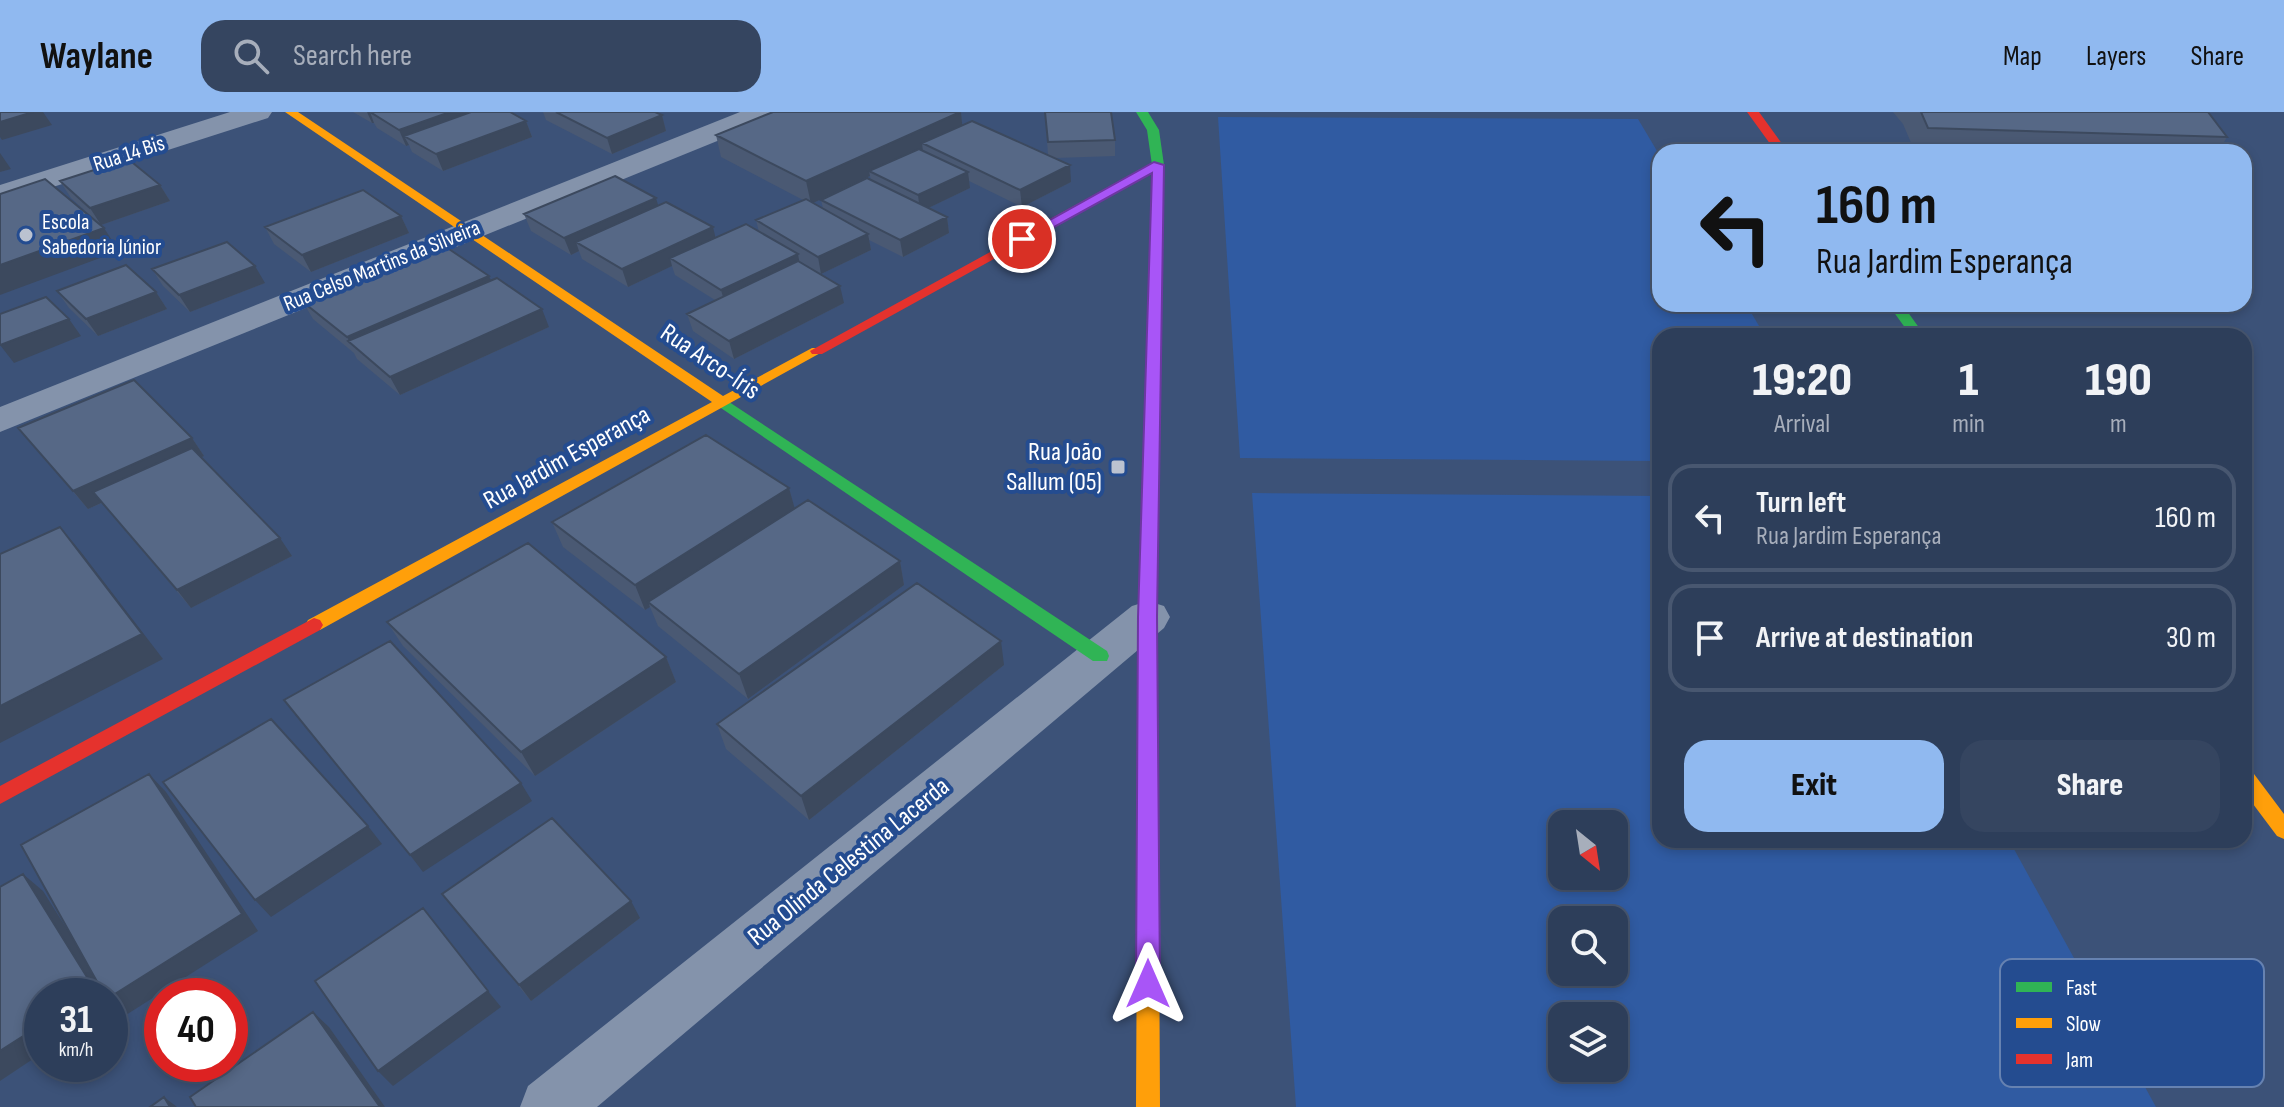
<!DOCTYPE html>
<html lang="en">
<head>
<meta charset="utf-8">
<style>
  body { margin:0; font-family:"Sofia Sans Condensed",sans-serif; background:#354560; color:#f1f3f6; height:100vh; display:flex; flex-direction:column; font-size:30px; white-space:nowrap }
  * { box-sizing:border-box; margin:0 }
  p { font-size:26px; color:#a7aebb }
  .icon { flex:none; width:44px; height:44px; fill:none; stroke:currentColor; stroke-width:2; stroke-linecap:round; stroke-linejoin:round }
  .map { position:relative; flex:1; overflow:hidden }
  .drawer { position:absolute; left:1652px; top:216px; width:600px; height:520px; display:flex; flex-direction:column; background:#2d3e5a; border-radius:24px; box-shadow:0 4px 12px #0003,0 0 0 2px #485770 }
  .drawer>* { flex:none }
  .hud { position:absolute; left:1652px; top:32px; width:600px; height:168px; border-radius:24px; box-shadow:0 4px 12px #0003,0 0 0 2px #485770; background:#90b9f0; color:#111; overflow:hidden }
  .needle { width:52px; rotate:150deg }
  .tools { position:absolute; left:1548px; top:698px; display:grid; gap:16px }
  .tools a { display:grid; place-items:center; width:80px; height:80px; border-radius:16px; background:#2d3e5a; box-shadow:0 4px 12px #0003,0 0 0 2px #485770; font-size:40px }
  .speed { position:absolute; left:24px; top:866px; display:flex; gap:16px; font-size:40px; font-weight:700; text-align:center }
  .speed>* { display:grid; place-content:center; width:104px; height:104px; border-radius:50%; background:#2d3e5a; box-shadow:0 4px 12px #0003,0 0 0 2px #485770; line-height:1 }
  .speed small { font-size:20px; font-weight:400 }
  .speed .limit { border:12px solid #d22; background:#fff; color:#111 }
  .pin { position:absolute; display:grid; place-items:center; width:68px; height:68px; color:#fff; margin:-34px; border:4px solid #fff; border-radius:50%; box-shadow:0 2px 8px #0007 }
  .me { position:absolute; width:88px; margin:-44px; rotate:0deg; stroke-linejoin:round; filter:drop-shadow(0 0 6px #0008) }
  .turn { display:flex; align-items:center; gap:28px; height:168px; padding:0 32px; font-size:36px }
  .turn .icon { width:104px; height:104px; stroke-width:2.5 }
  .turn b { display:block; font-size:56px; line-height:68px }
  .eta { display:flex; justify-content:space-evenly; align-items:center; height:136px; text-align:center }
  .eta b { font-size:48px; font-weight:800; line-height:56px }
  .action { display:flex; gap:16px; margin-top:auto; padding:16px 32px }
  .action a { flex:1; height:92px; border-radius:24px; background:#90b9f0; color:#111; font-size:32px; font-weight:800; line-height:92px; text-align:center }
  .action a+a { background:#354560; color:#f1f3f6 }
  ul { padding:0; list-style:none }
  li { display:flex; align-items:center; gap:24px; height:108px; margin:0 16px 12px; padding:0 16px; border:4px solid #485770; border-radius:24px }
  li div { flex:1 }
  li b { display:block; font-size:30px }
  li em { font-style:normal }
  header { display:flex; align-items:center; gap:48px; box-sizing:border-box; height:112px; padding:0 40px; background:#90b9f0; color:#111 }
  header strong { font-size:38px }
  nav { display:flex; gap:44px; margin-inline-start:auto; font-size:28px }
  .search { width:560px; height:72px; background:#354560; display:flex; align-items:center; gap:20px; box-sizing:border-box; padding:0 28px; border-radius:24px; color:#a7aebb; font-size:30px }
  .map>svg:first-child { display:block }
  .green { fill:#305ba2; fill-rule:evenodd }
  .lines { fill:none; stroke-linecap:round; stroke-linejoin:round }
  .street { fill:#8493ab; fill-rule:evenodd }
  .fast { fill:#30b455; fill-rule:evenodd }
  .slow { fill:#ff9f0a; fill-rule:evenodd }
  .jam { fill:#e5322d; fill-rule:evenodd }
  .wall { fill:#4a5973; fill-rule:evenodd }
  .shaded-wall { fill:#3c495e }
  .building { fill:#566886; stroke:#3c495e; stroke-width:2 }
  .route { fill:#a855f7; stroke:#6d37a1; stroke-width:2 }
  .poi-dot { fill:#bbc2d0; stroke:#244c90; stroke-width:3 }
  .labels { text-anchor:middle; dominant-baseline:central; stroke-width:8; stroke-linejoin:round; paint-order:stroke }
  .far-street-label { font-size:22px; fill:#fff; stroke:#244c90 }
  .far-poi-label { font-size:22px; fill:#fff; stroke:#244c90; text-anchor:start }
  .street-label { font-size:26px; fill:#fff; stroke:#244c90 }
  .poi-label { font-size:26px; fill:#fff; stroke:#244c90; text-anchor:end }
  .key { fill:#244c90; stroke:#6682b1; stroke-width:2 }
  .key-label { font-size:22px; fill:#fff }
</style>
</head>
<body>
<header>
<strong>Waylane</strong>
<div class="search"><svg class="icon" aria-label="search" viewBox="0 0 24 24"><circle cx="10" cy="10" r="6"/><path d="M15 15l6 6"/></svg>Search here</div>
<nav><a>Map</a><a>Layers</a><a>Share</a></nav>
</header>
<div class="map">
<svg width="2284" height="995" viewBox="0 0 2284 995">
  <rect width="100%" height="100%" fill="#3c5278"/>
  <!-- green -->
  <path class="green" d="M1218,5L1638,7L1660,44V192H1746L1765,224H1660V349L1240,346Z
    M1252,381L1660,384V728H2009L2156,995H1296ZM1562,712H1614V764H1562ZM1562,808H1614V860H1562ZM1562,904H1614V956H1562Z"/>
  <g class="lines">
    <!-- street -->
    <path class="street" d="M230,0H272L268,6L0,92V73Z
      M740,0H778L774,6L0,320V295Z
      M1148,489L1164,494L1170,505L1164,516L597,995H520L528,974L1132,494Z"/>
    <!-- fast -->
    <path class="fast" d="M1136,0H1148L1159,18L1164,53L1157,505L1159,797L1156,804L1148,807L1140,804L1137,797L1139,505L1152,53L1147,18Z
      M1888,192H1902L1925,224H1911Z
      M723,286L1107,539L1109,544L1107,549H1093L718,294V288Z"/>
    <!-- slow -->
    <path class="slow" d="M285,0H298L723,284L812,236H822L824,239L320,518H308L305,513L308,508L712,290Z
      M2244,656L2251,658L2284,702V727L2277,724L2244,680Z
      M1148,787L1156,790L1159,797L1160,995H1136L1137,797L1140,790Z"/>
    <!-- jam -->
    <path class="jam" d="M1747,0H1759L1788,40H1776Z
      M1154,50L1164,53L822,242H812L810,239Z
      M314,506L320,508L323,513L320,518L0,692V674Z"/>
  </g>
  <!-- wall -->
  <path class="wall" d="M353,0H510L526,9L532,25L443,59L412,40L409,33L406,34L377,16L374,11H372Z
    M543,0H655L662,3L666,19L612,42L546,8Z
    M961,0L962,13L1048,43L1045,0L1115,28V44L1055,46L1071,70L1022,95L969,69L970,76L928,96L947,105L949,121L903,145L869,128L871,138L821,162L799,149L844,191L734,247L693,219L687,202L715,188L675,163L672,154L628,175L582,147L579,139L571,143L531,119L524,102L658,94L716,125L759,120L756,108L803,88L721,45L716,23ZM870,64L871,68L821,88L823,96L813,91Z
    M1893,0H2208L2227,25L2218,40H1915L1903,12Z
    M60,69L160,73L170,89L101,113L71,86Z
    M401,104L409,121L311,160L274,132L265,115Z
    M152,157L265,171L190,200L163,174Z
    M57,179L156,180L167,197L98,224L69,196Z
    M303,190L549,215L400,283L357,247L354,241L313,207Z
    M18,316L192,326L204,344L201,345L292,444L191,496L102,391L88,397Z
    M789,376L794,396L900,449L904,473L748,587L658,514L650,495L645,498L563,435L552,410Z
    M387,510L666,545L676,570L535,664L403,534Z
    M1004,553L809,708L726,637L717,612Z
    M442,782L640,806L531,889Z"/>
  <!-- shaded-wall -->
  <path class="shaded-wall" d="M33,0H43L52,13L2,28L0,25V10Z
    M367,0H404H370L374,11H372Z
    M450,0H491L404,24L409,33L406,34L399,18Z
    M961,0L963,21L922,31L923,40L869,59L870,64L811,92L806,69Z
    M662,3L666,19L612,42L607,26Z
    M526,9L532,25L443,59L436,42Z
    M0,41L11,57L0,60Z
    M1070,53L1071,70L1022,95L1020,78Z
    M968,60L970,76L920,100L918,83Z
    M160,73L170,89L101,113L90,96Z
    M656,86L661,103L576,130L579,139L571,143L564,126Z
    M401,104L409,121L311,160L302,143Z
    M947,105L949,121L903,145L900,128Z
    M713,115L717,132L670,146L672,154L628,175L622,157Z
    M104,116L119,139L0,183V153Z
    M868,122L871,138L821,162L818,145Z
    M798,142L801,159L726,195L721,178Z
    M255,154L265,171L190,200L179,183Z
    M489,164L497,181L350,231L347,225Z
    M840,174L844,191L734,247L729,229Z
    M156,180L167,197L98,224L86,207Z
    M542,197L549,215L400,283L390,265Z
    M69,207L81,224L14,251L0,233Z
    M192,326L204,344L88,397L73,379Z
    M789,376L796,401L648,490L650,495L645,498L635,473Z
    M60,415L81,440L163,547L0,631V594Z
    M280,426L292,444L191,496L177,478Z
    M900,449L904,473L748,587L739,562Z
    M1001,529L1004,553L809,708L801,684Z
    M666,545L676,570L535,664L521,640Z
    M149,662L166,680L258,819L126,903L115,894L110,897V885Z
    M521,671L532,689L423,760L410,743Z
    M368,714L382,732L271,805L255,788Z
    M23,762L43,779L109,884H85Z
    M631,789L640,806L531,889L519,873Z
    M488,879L501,895L393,974L378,959Z
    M313,900L329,915L385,995H380Z
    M42,912V941L0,969V939Z
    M164,985L177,995H170Z"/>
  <!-- building -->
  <path class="building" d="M0,0H33L0,10Z
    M370,0H450L399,18Z
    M471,0H510L526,9L436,42L404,24Z
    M556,0H655L662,3L607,26Z
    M773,0H960L806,69L716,23Z
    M1045,0H1111L1115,28L1048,30Z
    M1921,0H2208L2227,25L1928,16Z
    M972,9L1070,53L1020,78L922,31Z
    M919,37L968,60L918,83L869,59Z
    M128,47L160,73L90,96L60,69Z
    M615,64L656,86L564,126L524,102Z
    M867,66L947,105L900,128L821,88Z
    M45,67L104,116L0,153V82Z
    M363,78L401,104L302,143L265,115Z
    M806,87L868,122L818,145L756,108Z
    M666,90L713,115L622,157L576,130Z
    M746,112L798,142L721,178L670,146Z
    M227,130L255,154L179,183L152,157Z
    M443,133L489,164L347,225L303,190Z
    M798,149L840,174L729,229L687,202Z
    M126,153L156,180L86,207L57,179Z
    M497,166L542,197L390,265L348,229Z
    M46,185L69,207L0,233V202Z
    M134,268L192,326L73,379L18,316Z
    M706,323L789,376L635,473L552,410Z
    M192,336L280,426L177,478L93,380Z
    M808,388L900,449L739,562L648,490Z
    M60,415L142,522L0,594V442Z
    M528,431L666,545L521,640L387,510Z
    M917,471L1001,529L801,684L717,612Z
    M390,529L521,671L410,743L284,588Z
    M271,607L368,714L255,788L163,670Z
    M149,662L242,802L110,885L105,884L21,733Z
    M552,706L631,789L519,873L442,782Z
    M23,762L95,878L85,884H42V912L0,939V775Z
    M423,796L488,879L378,959L315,869Z
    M313,900L380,995H196L190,985Z
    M164,985L170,995H150Z"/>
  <!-- route -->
  <path class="route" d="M1154,50L1164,53L1157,505L1160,872L1156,880L1148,883L1140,880L1136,872L1138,505L1152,61L1027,130L1016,127Z"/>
  <!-- markers -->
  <g class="poi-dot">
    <circle cx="26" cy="123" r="8"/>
    <rect x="1110" y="347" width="16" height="16" rx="4"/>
  </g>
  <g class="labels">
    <!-- far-street labels -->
    <g class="far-street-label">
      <text transform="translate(129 42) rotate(-18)">Rua 14 Bis</text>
      <text transform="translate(382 154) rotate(-22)">Rua Celso Martins da Silveira</text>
    </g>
    <!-- far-poi labels -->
    <g class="far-poi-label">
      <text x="42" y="110">Escola<tspan x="42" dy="25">Sabedoria Júnior</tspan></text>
    </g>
    <!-- street labels -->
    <g class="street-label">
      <text transform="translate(710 250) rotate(34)">Rua Arco-Íris</text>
      <text transform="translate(567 346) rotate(-29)">Rua Jardim Esperança</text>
      <text transform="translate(849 750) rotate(-39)">Rua Olinda Celestina Lacerda</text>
    </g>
    <!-- poi labels -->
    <g class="poi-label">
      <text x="1102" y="340">Rua João<tspan x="1102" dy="30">Sallum (05)</tspan></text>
    </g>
  </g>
  <!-- legend -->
  <rect x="2000" y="847" width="264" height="128" rx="12" class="key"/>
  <rect x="2016" y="870" width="36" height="10" fill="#30b455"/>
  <rect x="2016" y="906" width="36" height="10" fill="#ff9f0a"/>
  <rect x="2016" y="942" width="36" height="10" fill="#e5322d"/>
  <g class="key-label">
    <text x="2066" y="883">Fast</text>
    <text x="2066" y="919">Slow</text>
    <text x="2066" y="955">Jam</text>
  </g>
</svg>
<div class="tools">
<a><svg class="needle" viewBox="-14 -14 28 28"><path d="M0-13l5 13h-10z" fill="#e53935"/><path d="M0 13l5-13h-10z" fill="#a7aebb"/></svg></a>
<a><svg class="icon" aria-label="search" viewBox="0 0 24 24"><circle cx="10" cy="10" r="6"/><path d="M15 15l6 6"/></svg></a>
<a><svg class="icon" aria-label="layers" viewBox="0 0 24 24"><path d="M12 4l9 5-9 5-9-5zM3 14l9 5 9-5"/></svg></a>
</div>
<div class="speed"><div>31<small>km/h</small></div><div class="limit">40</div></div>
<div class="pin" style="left:1022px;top:127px;background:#d93025"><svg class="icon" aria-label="arrive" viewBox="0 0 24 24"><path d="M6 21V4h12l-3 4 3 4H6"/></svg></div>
<svg class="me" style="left:1148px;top:872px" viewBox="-20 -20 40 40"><path d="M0-17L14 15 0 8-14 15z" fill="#a855f7" stroke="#fff" stroke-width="4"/></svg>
<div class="hud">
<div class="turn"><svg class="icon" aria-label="left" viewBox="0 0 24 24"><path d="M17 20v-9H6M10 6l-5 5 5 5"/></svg><div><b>160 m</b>Rua Jardim Esperança</div></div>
</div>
<section class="drawer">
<div class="eta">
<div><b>19:20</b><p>Arrival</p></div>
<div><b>1</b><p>min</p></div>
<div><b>190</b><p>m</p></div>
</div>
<ul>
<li><svg class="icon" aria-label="left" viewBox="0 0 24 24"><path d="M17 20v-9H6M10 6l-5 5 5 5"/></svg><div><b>Turn left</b><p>Rua Jardim Esperança</p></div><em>160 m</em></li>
<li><svg class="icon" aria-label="arrive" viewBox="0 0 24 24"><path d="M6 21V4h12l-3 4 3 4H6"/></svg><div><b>Arrive at destination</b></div><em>30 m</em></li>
</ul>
<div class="action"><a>Exit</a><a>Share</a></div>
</section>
</div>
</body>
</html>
